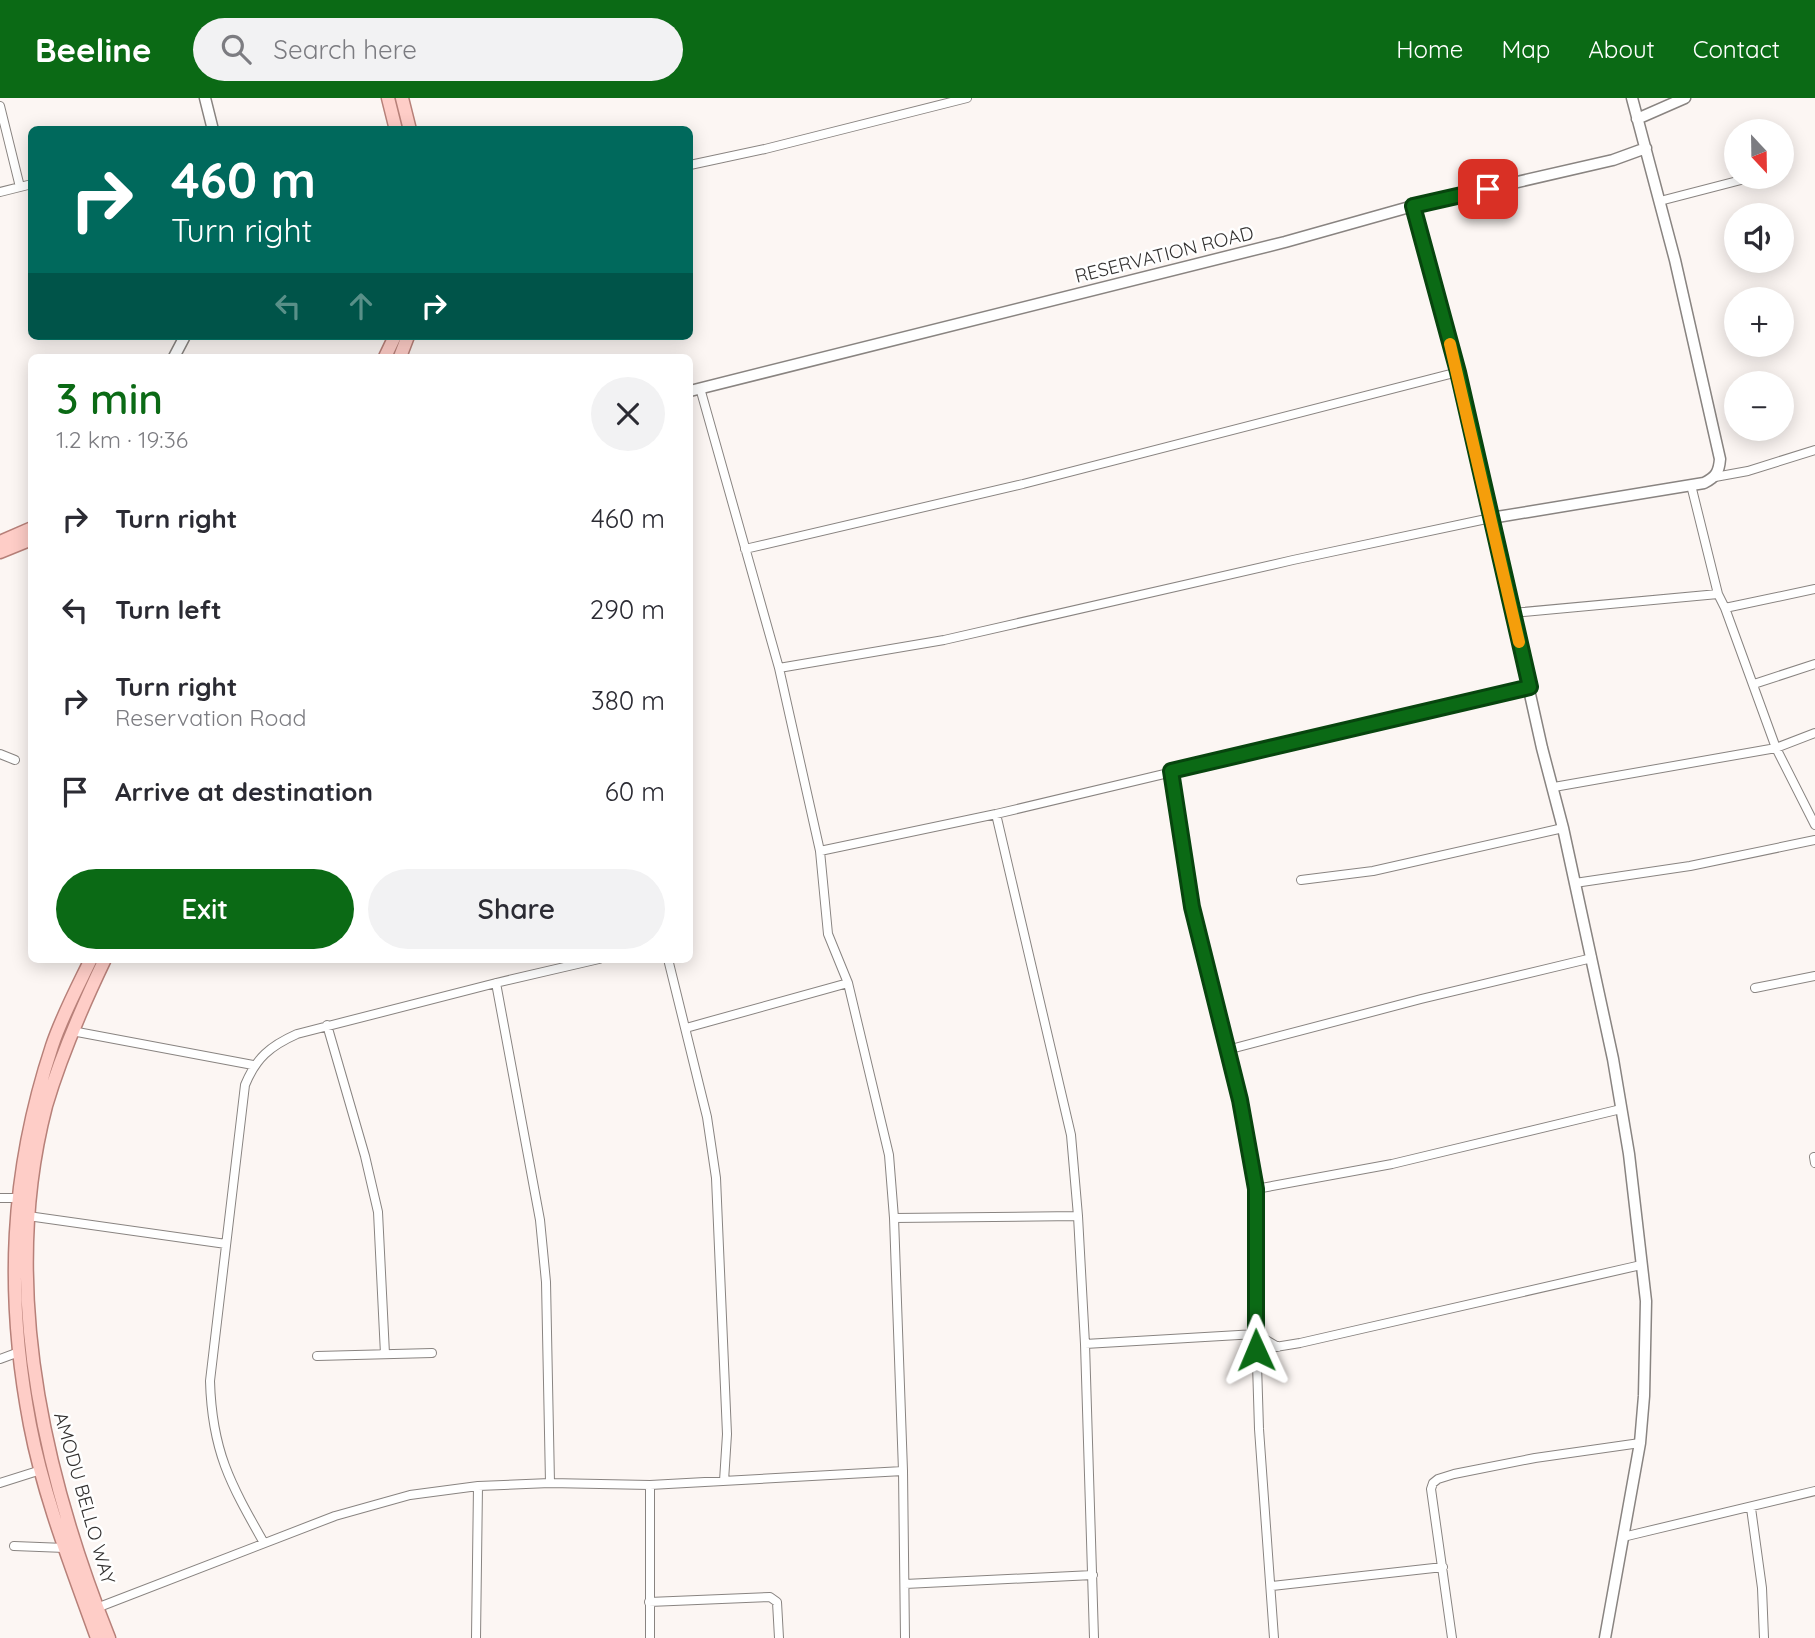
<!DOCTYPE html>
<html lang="en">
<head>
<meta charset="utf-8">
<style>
  body { margin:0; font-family:Quicksand,sans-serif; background:#f2f2f3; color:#2b2b33; height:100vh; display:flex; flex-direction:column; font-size:26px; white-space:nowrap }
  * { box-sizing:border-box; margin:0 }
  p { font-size:23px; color:#7c7c81 }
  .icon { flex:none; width:38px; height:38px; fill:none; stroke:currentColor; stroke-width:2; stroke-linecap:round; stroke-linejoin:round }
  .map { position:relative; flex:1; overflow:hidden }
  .sheet { position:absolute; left:28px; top:256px; width:665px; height:609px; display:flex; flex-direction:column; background:#fff; border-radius:10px; box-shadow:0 4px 18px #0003 }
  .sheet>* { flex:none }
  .banner { position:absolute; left:28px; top:28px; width:665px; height:214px; border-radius:10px; box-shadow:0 4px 18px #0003; background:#00695c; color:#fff; overflow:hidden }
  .needle { width:46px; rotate:158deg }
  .tools { position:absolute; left:1724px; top:21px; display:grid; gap:14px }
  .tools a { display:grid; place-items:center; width:70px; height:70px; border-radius:50%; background:#fff; box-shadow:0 4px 18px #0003; font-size:35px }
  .pin { position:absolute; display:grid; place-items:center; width:60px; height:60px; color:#fff; margin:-30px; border-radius:14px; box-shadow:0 4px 10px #0006 }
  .me { position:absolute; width:77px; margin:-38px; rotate:359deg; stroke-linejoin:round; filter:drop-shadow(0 0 5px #0008) }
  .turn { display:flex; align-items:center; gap:24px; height:147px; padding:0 28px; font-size:32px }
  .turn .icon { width:91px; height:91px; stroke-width:2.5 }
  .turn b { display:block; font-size:49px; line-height:60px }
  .lanes { display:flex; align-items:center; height:66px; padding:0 28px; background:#0003; justify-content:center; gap:35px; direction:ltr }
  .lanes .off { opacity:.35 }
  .round { display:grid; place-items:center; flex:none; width:74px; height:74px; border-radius:37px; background:#f2f2f3 }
  .head { display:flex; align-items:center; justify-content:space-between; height:119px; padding:0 28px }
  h1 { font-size:42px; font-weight:600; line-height:52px; color:#0b6a15 }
  .action { display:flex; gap:14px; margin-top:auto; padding:14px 28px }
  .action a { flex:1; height:80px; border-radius:42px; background:#0b6a15; color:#fff; font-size:28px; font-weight:600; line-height:80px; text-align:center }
  .action a+a { background:#f2f2f3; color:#2b2b33 }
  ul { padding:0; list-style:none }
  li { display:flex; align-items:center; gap:21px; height:91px; padding:0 28px }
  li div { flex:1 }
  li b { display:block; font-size:26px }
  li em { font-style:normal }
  header { display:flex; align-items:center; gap:42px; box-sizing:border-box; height:98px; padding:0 35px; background:#0b6a15; color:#fff }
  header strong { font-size:33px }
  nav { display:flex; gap:38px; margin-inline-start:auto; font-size:24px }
  .search { width:490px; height:63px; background:#f2f2f3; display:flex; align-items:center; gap:18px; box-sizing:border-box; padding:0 24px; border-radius:38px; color:#7c7c81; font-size:26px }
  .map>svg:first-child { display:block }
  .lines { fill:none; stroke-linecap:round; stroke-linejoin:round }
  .street-casing { stroke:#898481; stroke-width:10 }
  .secondary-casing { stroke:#898481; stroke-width:13 }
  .primary-casing { stroke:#b78079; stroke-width:15 }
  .street { stroke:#fff; stroke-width:8 }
  .secondary { stroke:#fff; stroke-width:10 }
  .primary { stroke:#fecdc7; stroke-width:12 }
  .route-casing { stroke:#07450e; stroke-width:18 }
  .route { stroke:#0b6a15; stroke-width:12 }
  .slow { stroke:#f59e0b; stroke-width:12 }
  .labels { text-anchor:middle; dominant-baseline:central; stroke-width:5; stroke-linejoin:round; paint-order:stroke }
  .street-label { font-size:19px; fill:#333130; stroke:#fff }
</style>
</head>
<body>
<header>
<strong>Beeline</strong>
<div class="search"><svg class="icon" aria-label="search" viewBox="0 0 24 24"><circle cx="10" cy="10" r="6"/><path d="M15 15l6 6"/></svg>Search here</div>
<nav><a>Home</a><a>Map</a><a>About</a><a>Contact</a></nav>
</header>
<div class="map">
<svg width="1815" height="1540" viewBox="0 0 1815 1540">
  <rect width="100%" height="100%" fill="#fcf6f3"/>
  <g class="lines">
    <!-- street casing -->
    <g class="street-casing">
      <path id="street" d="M0,8L20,89
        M690,67L765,51L967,0
        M0,94L32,86
        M1660,103L1745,81
        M700,290L779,570L820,753L828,836L848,885L889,1057L894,1120L903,1373L905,1540
        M1715,379L1748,373L1815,352
        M1691,387L1718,496L1725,510L1776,650L1815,727
        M745,451L1023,386L1458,274
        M1725,510L1815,491
        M1512,515L1718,496
        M779,570L944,542L1293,462L1491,420
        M1754,586L1815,566
        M0,656L15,662
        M1171,673L1192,809L1240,1001L1256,1091L1255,1201L1259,1331L1274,1540
        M1554,689L1776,650L1815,635
        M996,716L1071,1037L1078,1118L1085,1246L1094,1540
        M820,753L996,716L1530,589
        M1301,782L1373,773L1563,730
        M1575,785L1690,768L1815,742
        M668,861L707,1019L716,1080L727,1336L724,1383
        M496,885L540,1122L546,1184L550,1385
        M1755,890L1815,878
        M327,927L365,1058L378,1114L385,1256
        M686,930L848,885
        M72,933L253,967
        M1227,952L1421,901L1592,860
        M1814,1059L1815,1065
        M1256,1091L1392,1066L1621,1011
        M0,1100H18
        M28,1118L226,1146
        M894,1120L1078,1118
        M1085,1246L1256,1236L1278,1249
        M1257,1252L1300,1245L1641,1167
        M317,1258L432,1255
        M0,1261L19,1254
        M0,1385L41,1372
        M650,1387V1540
        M1751,1410L1762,1490L1764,1540
        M1623,1439L1815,1393
        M264,1445C230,1385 212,1353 210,1283L245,987C256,960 270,948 297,936L496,885L599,861
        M14,1448L65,1450
        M905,1486L1093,1477
        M1272,1488L1443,1469
        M649,1504L770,1499L777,1504L779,1540
        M94,1511L335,1418L410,1397L478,1388L550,1385L650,1387L903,1373
        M476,1540L478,1388
        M1452,1540L1431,1391L1433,1385L1438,1381L1454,1376L1535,1360L1640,1345"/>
    </g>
    <!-- secondary casing -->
    <g class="secondary-casing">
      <path id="secondary" d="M205,0L213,32
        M1637,21L1685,0
        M1413,108L1458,274L1542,650L1563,730L1613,961L1629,1056L1646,1203L1644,1298L1640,1345L1605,1540
        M174,259L185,238
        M690,293L1285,144L1413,108L1613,62L1646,50
        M1491,420L1704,385C1716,379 1719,374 1720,361L1675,162L1632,0"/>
    </g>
    <!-- primary casing -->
    <g class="primary-casing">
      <path id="primary" d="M388,0L396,32
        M402,0L410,32
        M385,259L395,238
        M400,259L408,238
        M0,444L32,430
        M0,454L32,441
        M91,861C77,890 62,918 52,948C10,1075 5,1196 30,1327C44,1400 72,1470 97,1540
        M105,861C82,909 61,957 46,1008C0,1184 43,1375 109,1540"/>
    </g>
    <!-- street -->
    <use href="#street" class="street"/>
    <!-- secondary -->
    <use href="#secondary" class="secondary"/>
    <!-- primary -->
    <use href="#primary" class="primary"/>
  </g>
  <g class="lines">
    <!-- route casing -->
    <g class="route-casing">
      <path id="route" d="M1256,1252V1091L1240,1002L1192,809L1171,673L1530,589L1458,274L1413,108L1488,91"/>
    </g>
    <!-- route -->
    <use href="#route" class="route"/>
    <!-- slow -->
    <path class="slow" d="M1450,246L1519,544"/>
  </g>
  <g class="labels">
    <!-- street labels -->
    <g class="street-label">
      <text transform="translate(1164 156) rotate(-14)">RESERVATION ROAD</text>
      <text transform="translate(85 1400) rotate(74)">AMODU BELLO WAY</text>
    </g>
  </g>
</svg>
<div class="tools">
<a><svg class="needle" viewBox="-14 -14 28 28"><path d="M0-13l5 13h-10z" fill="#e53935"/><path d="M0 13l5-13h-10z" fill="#7c7c81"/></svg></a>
<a><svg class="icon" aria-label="sound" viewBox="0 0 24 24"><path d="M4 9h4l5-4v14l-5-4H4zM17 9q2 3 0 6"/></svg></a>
<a>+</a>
<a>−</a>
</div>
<div class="pin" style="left:1488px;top:91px;background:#d93025"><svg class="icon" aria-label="arrive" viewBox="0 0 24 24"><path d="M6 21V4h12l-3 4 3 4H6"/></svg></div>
<svg class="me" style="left:1256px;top:1252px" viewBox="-20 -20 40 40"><path d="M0-17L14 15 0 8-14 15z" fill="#0b6a15" stroke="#fff" stroke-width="4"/></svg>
<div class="banner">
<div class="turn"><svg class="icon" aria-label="right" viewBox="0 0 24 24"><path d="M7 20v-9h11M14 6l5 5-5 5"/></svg><div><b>460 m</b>Turn right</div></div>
<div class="lanes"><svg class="icon off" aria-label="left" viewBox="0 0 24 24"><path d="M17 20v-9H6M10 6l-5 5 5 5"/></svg><svg class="icon off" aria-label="ahead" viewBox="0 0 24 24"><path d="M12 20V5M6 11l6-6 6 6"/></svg><svg class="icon" aria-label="right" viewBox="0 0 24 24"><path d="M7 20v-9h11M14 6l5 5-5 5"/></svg></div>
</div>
<section class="sheet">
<div class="head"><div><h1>3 min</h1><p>1.2 km · 19:36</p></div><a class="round"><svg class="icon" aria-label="close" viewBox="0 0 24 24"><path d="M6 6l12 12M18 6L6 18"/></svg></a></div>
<ul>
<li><svg class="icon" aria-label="right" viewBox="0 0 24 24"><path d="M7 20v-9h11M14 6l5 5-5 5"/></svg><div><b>Turn right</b></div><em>460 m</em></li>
<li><svg class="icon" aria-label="left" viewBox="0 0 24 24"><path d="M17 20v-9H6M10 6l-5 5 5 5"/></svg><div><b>Turn left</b></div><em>290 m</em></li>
<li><svg class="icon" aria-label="right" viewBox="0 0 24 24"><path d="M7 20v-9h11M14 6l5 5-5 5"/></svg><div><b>Turn right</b><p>Reservation Road</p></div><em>380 m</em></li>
<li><svg class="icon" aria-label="arrive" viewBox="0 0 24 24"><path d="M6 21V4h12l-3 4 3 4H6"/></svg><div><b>Arrive at destination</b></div><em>60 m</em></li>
</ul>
<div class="action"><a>Exit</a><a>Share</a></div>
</section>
</div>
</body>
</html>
